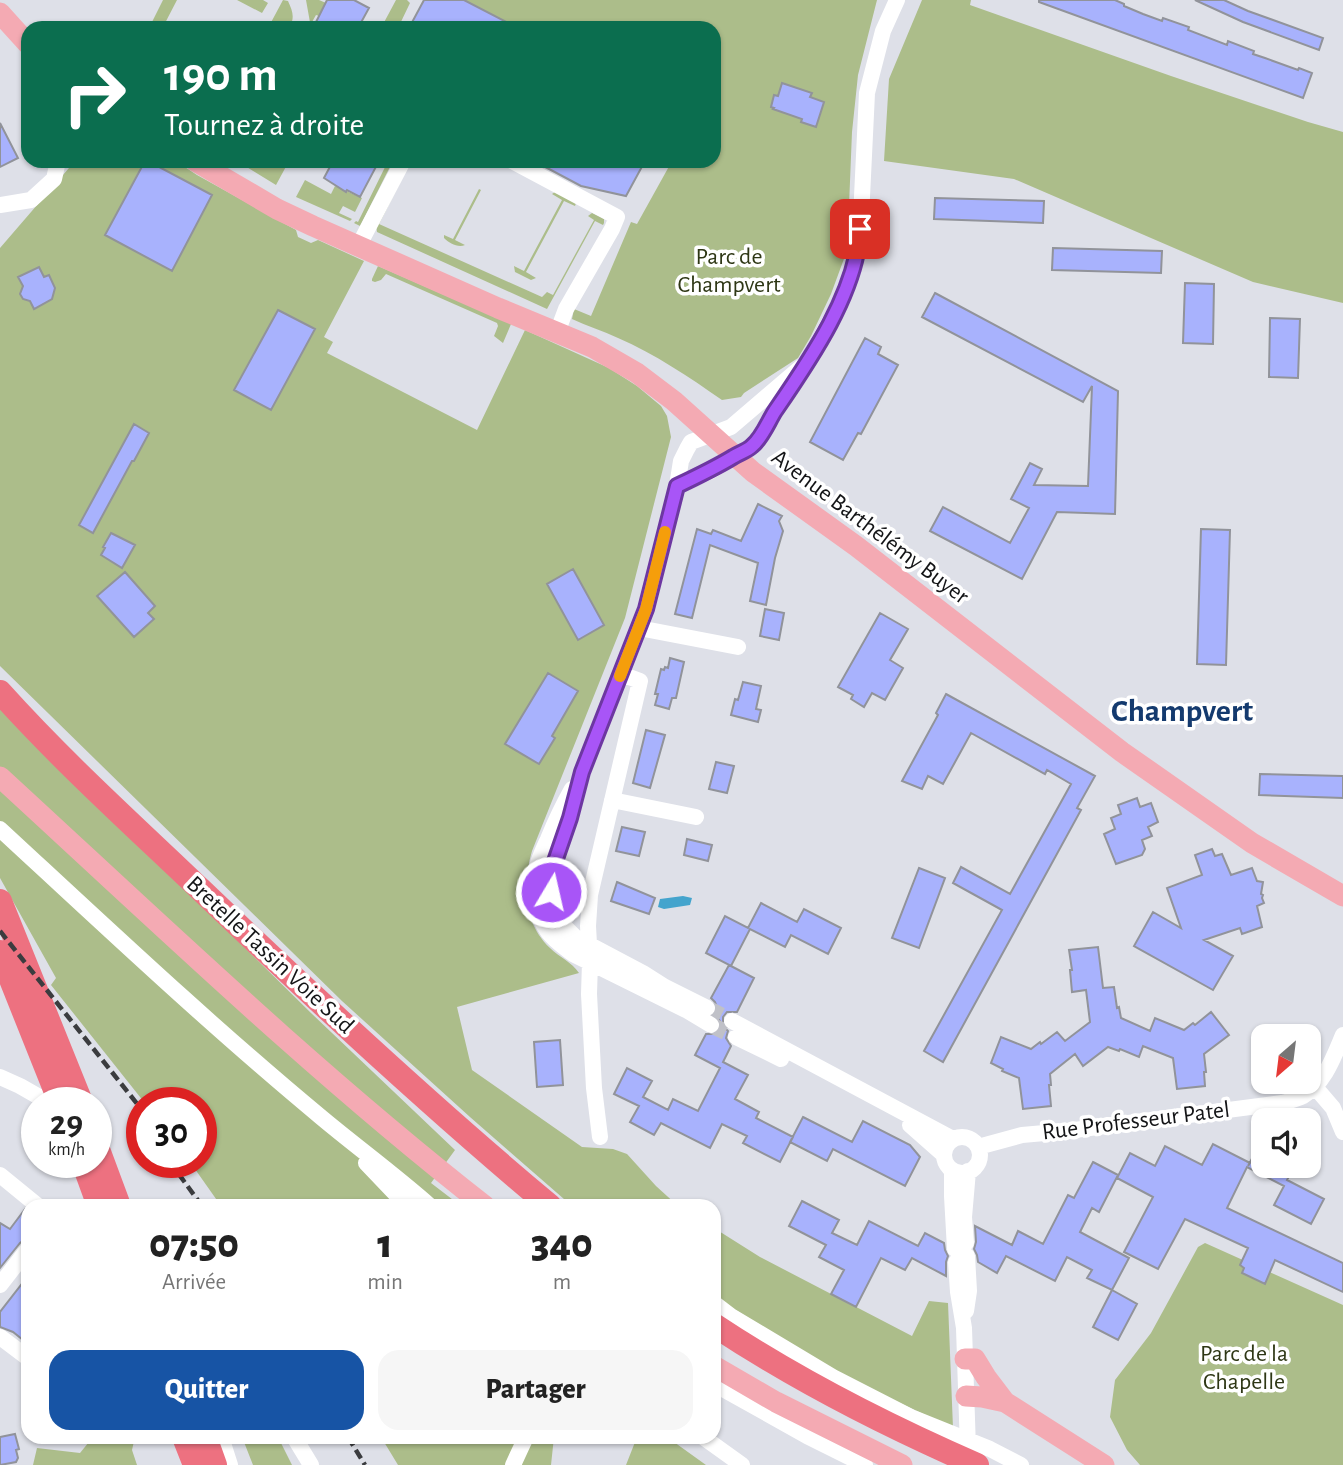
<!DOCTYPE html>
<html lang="fr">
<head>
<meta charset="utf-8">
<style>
  body { margin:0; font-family:"Alegreya Sans",sans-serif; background:#f6f6f6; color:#222; height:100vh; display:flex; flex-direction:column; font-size:26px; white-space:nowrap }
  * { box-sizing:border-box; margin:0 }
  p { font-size:23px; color:#767676 }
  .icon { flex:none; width:38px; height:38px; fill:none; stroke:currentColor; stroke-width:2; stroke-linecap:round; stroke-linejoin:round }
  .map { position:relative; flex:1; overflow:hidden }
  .sheet { position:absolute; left:21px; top:1199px; width:700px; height:245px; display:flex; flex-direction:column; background:#fff; border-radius:21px; box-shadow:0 2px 5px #0004 }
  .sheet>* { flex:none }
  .hud { position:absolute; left:21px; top:21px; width:700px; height:147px; border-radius:21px; box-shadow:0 2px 5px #0004; background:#0b6e4f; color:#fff; overflow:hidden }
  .needle { width:46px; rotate:208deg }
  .fabs { position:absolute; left:1251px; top:1024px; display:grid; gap:14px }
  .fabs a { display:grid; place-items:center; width:70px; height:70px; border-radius:14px; background:#fff; box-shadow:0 2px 5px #0004; font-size:35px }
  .speed { position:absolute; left:21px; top:1087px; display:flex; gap:14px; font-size:35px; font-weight:700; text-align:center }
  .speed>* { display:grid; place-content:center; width:91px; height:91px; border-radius:50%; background:#fff; box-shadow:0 2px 5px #0004; line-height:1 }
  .speed small { font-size:18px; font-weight:400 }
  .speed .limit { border:10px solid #d22; background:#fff; color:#111 }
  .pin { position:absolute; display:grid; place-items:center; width:60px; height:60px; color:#fff; margin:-30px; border-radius:14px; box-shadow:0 4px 10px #0006 }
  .me { position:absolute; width:77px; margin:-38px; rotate:9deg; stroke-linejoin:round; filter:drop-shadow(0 0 5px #0008) }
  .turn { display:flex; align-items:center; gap:24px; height:147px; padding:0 28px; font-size:32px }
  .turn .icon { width:91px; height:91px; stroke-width:2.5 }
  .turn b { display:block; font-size:49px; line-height:60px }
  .eta { display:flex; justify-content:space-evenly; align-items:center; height:119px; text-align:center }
  .eta b { font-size:42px; font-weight:800; line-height:49px }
  .cta { display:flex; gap:14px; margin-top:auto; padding:14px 28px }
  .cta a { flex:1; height:80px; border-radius:21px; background:#1754a5; color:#fff; font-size:28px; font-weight:800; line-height:80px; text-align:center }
  .cta a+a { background:#f6f6f6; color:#222 }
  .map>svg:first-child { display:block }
  .green { fill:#acbd8a }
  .water { fill:#44a4cd }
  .building { fill:#a8b2fd; stroke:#91939a; stroke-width:2 }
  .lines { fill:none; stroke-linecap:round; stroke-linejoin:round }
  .minor-tunnel { stroke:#c0c1c8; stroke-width:16; stroke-dasharray:16 8; stroke-linecap:butt }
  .minor { stroke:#fff; stroke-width:16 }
  .major { stroke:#f4aab3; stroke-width:21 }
  .highway { stroke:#ed7180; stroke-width:24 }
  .rail { stroke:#3b3c3f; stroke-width:4.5; stroke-dasharray:10 5; stroke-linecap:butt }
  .route-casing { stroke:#6d37a1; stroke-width:18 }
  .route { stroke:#a855f7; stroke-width:12 }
  .slow { stroke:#f59e0b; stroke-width:12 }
  .labels { text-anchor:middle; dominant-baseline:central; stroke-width:7; stroke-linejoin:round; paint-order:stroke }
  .park-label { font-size:24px; fill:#2e3715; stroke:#fff }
  .street-label { font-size:24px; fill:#131416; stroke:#fff }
  .district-label { font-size:32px; font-weight:bold; fill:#143a6e; stroke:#fff }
</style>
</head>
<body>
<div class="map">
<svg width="1343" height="1465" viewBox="0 0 1343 1465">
  <rect width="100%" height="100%" fill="#dee0e8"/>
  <!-- green -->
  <path class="green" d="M163,0H177L163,27L160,26L159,28H149Z
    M237,0H263L268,3L262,13Z
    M283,0L288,1C293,12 295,18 289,28H268Z
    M306,0H319L326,3L319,16L316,15L312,22L323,28H311Z
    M396,0H407L410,3L398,28H381Z
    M464,0H877L858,75L852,132L849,206L845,256L831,294L811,336L798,358L744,393L741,397L722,400C689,377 655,354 618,338C603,331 587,326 572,319L574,309L591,316L631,222L637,224L672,161H714V85L717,80L714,78V28H517Z
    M922,0H971L970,5L1171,76L1308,122L1343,132V303L1253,282L1014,179L884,161L889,79Z
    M75,161H176L197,175L296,230L298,237L311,243L318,240L364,261L324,337L333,342L327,353L477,430L525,330L609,368L637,386L661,406L667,416L671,437L625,618L532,851C522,885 523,922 550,948C559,957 572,962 579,973L457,1007L472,1070L582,1147L613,1149L627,1154L656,1186L678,1206H572L470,1117L342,1001L0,666V248Z
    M237,161H289L276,185Z
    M388,161H393L360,226L354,223L356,221L358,222Z
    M409,161H411L379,224L542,297L547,292L553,295L594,220L588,216L592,213L604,219V223L603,225L595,221L547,309L377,232L376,225Z
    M305,180L331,194L335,186L362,198L355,212L343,206L339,213L352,219L350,221L296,197Z
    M479,189L481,190L455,240L465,245C458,248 449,243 444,238V235L453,239Z
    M555,192L576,203L575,206L564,201L526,272L536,278L531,280L515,272L514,266L524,271L562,200L552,194Z
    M378,266L511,324L503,343L494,336L498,326L497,323L386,274L381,280L375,282L372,281V279Z
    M0,706L311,1013L455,1150L431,1183L461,1206H221L190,1162H201V1102H144L51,985L56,978L0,878Z
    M714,1228L760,1257L912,1336L929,1301L948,1303L953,1428L853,1381L714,1297Z
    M1205,1243L1343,1305V1465H1140L1127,1450L1110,1417L1115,1380L1151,1333L1198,1247Z
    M93,1437H135L132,1450L137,1465H33L37,1448L80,1453Z
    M242,1437H278L292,1465H253Z
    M381,1437H554L551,1465H398Z
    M637,1437H667L706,1465H626Z"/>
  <!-- water -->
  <path class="water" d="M683,896L692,898L690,905L664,909L658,907L660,899Z"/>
  <!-- building -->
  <path class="building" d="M327,0H354L369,8L358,28H323L315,24Z
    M424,0H464L518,28H409Z
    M1039,0H1115L1124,4V6L1143,14L1162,21L1163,18L1189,27L1188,30L1227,45L1228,41L1254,51L1253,54L1265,58L1298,70L1299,68L1312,73L1303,98L1039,2Z
    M1195,0H1224L1248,11L1323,38L1319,50L1243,22Z
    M782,83L812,93L810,97L824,102L816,127L801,122L802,119L773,109L774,108L771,107L774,95L778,96Z
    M0,123L18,158L0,167Z
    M145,161H148L212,195L172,271L105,235Z
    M333,161H379L360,197L347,190L346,192L324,178Z
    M534,161H645L626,196L581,186Z
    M935,198L1044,201L1043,223L934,219Z
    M1053,248L1162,251L1161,273L1052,270Z
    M39,267L44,277L49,275L55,288L52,299L34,309L30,301L23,299L20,294L23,286L18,277Z
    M1185,283L1214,284L1213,344L1183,343Z
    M935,293L1118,391L1115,514L1057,512L1022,579L930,531L943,507L1010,543L1029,508L1011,499L1030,463L1042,469L1034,485L1088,486L1092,386L1083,402L922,317Z
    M278,310L315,329L271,410L234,390Z
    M1270,318L1300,319L1298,378L1269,377Z
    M865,338L881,347L878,354L898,365L861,434L858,433L843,460L810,442Z
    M134,424L149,433L134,461H132L93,533L79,525Z
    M758,504L782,516L779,521L783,531L775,558L766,605L750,601L758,563L710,545L692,618L675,614L697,529L711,534L713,530L741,541Z
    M1201,529L1230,530L1226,665L1197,664Z
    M111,533L135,545L122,568L101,555L105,548L103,547Z
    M573,569L604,625L578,640L547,584Z
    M125,572L155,606L148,613L154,619L134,637L97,596Z
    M765,609L784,613L779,640L760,636Z
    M880,613L908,629L890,660L903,668L885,700L872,693L864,707L851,699L853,695L838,687Z
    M670,658L684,662L676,698H672L669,709L655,705L658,694H655L661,669L664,670L665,667L668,668Z
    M548,673L578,691L552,736L555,738L539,764L505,744Z
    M743,682L761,686L756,709L761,710L758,722L731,715L735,699L738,700Z
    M946,694L1095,776L1077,808L1081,810L943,1062L924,1051L1002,910L953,883L961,867L1010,894L1071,784L1047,770L1045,774L971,733L943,784L928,776L922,789L902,781L938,715L936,713Z
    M646,730L665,735L650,788L633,783Z
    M716,762L734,766L727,793L709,789Z
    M1260,774L1343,776V798L1259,795Z
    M1137,798L1140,807L1151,803L1158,822L1148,827L1152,836L1142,840L1145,849L1142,855L1116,864L1104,834L1115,829L1111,818L1121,814L1118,805Z
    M622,827L645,832L639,856L616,851Z
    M687,839L712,845L708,861L684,855Z
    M1212,849L1215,856L1222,854L1231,875L1252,868L1257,881L1263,882L1261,894L1263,895L1262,898L1264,903L1257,906L1262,927L1242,934L1240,928L1204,940L1233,956L1213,990L1134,946L1153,912L1181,928L1167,888L1202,875L1195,855Z
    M919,868L945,878L919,948L892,938Z
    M617,882L655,898L649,914L611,901Z
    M761,903L797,922L804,909L841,928L828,954L791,935L785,947L750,929L731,966L706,953L725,916L748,928Z
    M1098,947L1103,988L1114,987L1117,1008L1119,1007L1121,1018L1150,1031L1155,1018L1184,1030L1193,1023L1195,1025L1211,1012L1229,1035L1204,1054L1206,1072H1204L1205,1086L1177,1089L1173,1058L1143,1046L1139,1057L1120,1049L1119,1051L1108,1047L1083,1066L1075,1054L1050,1074L1051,1085H1049L1051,1106L1023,1109L1019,1078L1002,1071L1003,1069L991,1063L1001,1037L1031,1049L1040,1042L1041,1044L1057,1032L1065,1041L1090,1022L1086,990L1072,992L1070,970H1072L1069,950Z
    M729,965L754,978L737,1012H727L723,1017V1026L728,1031L726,1038L731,1046L723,1062L748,1075L735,1099L759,1112L756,1118L793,1137L780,1162L743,1143L747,1136L722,1124L710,1148L661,1123L654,1135L630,1122L639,1106L614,1094L627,1068L652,1081L643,1097L668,1110L673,1099L698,1111L720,1068L695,1055L706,1034H715L720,1030V1021L715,1015L717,1007L715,1002L711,998Z
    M560,1040L563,1085L537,1087L534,1042Z
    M803,1117L852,1142L863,1121L910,1145L920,1157L905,1186L833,1149L827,1161L790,1142Z
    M1264,1136V1166H1295L1287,1180L1324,1199L1311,1224L1274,1205L1284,1186L1247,1167L1227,1208L1343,1263V1292L1275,1260L1265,1284L1242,1273L1244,1268L1240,1265L1248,1248L1185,1219L1158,1269L1124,1252L1153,1197L1117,1178L1130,1153L1155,1166L1165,1146L1202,1165L1213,1144L1250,1163L1248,1166Z
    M1093,1162L1118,1175L1099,1212L1092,1208L1080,1232L1129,1258L1112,1290L1087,1278L1092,1270L1067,1257L1055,1281L1006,1256L997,1273L978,1262L977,1255L974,1249L976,1242L975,1226L1012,1245L1018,1231L1043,1244L1068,1195L1074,1198Z
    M802,1201L839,1220L832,1233L857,1245L869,1221L918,1246L925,1233L944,1243L945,1250L948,1256L946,1262V1276L912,1258L905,1270L881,1258L856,1307L831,1294L844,1270L819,1257L826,1245L789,1226Z
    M25,1209L28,1211V1237L20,1243L0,1268V1223L10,1229Z
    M28,1276V1344L13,1332L0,1327V1312Z
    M1112,1290L1137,1304L1118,1340L1093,1327Z
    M15,1434L19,1449L16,1450L18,1458L16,1462L0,1465V1437Z"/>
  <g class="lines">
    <!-- minor-tunnel -->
    <path class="minor-tunnel" d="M707,1008L732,1021
      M711,1025L736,1037"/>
    <!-- minor -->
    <path class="minor" d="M512,161L617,217L612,229L566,309L557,333
      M0,205L31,200L54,179L58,161
      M358,247L403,161
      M677,486L709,472L752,447L757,440L766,425L800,375L843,297L854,267L860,238L867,93L883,31L897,0
      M639,628L738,647
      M572,789C563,805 555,822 548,839C543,850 537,862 535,874C531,892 537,917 548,932C555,941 564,947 573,954L686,1010L711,1025
      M612,800L696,817
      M0,829C106,927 211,1026 322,1118C358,1148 395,1175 430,1206
      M707,1008L665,987L643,973L575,937L563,925L554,907L551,892V873L570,818L582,772L646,609L677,486L681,461L687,449L691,442L731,427L807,362
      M732,1021L953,1139
      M736,1037L781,1059
      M0,1077L20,1086L48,1102
      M1315,1087L1333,1108L1343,1132
      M910,1125L944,1155
      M600,1137L594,1088L589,994L590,962L588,926L590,895L640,681L621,674
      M944 1155a18 18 0 1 1 36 0a18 18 0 1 1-36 0Z
      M978,1147L1022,1135L1067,1131L1282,1103C1289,1101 1297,1099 1303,1096C1325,1083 1334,1056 1343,1035
      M366,1163L407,1206
      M952,1170V1196L955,1249
      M0,1175L38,1206
      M966,1243L964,1217L968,1171
      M956,1262L958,1292L964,1328L968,1449
      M0,1285L28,1249
      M714,1303L731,1316L833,1377L913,1418L990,1449L1021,1465
      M966,1311L969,1291L967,1256
      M0,1337L28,1358
      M714,1384L807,1436L865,1465
      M221,1437L230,1465
      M294,1437L311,1465
      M703,1437L742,1465
      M513,1465L526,1437"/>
    <!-- major -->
    <path class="major" d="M0,13L28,44
      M195,161L277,209L313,226L498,308L592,347L637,373L674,401L753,472L856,546L1122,752L1252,843L1343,896
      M0,777C159,923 315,1073 485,1206
      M965,1359H975L986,1377L1005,1402L1104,1465
      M714,1366L776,1402L902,1465
      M966,1396L982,1397L1005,1402"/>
    <!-- highway -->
    <path class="highway" d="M0,692C63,762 133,825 200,889C314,998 429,1105 550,1206
      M0,901L81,1102
      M0,952L60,1102
      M96,1144L119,1206
      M83,1162L99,1206
      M714,1325C797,1380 885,1425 977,1465
      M184,1437L195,1465
      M205,1437L215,1465"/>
    <!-- rail -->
    <path class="rail" d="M0,931L142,1110
      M170,1162L202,1206
      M348,1437L365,1465"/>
  </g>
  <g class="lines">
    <!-- route casing -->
    <g class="route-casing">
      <path id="route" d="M551,892V873L570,818L582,772L646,609L677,486C696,477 715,468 733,457C739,453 747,451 752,446C762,438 768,422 775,411C810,360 857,292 860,229"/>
    </g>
    <!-- route -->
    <use href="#route" class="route"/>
    <!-- slow -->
    <path class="slow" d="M620,676L646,609L665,532"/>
  </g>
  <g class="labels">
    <!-- park labels -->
    <g class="park-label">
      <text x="729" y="257">Parc de<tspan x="729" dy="28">Champvert</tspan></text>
      <text x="1244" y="1354">Parc de la<tspan x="1244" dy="28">Chapelle</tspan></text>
    </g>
    <!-- street labels -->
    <g class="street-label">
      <text transform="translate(870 527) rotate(37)">Avenue Barthélémy Buyer</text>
      <text transform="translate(270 955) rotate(43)">Bretelle Tassin Voie Sud</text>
      <text transform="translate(1136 1121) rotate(-7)">Rue Professeur Patel</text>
    </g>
    <!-- district labels -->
    <g class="district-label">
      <text x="1182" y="711">Champvert</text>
    </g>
  </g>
</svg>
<div class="fabs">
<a><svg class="needle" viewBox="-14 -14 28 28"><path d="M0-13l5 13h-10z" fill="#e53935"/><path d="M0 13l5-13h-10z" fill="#767676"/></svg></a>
<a><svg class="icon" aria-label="sound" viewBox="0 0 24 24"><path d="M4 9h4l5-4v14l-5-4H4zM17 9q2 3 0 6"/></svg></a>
</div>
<div class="speed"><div>29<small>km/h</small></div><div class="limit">30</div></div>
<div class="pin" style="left:860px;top:229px;background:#d93025"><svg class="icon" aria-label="arrive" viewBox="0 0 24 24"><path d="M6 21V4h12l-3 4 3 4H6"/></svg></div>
<svg class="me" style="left:551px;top:892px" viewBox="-20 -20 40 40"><circle r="17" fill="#a855f7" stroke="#fff" stroke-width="3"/><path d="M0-11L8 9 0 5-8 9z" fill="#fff"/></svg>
<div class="hud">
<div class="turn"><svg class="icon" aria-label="right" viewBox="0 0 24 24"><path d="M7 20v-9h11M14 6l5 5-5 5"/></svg><div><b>190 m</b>Tournez à droite</div></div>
</div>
<section class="sheet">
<div class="eta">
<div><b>07:50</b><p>Arrivée</p></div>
<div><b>1</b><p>min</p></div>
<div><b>340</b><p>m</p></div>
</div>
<div class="cta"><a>Quitter</a><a>Partager</a></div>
</section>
</div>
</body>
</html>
